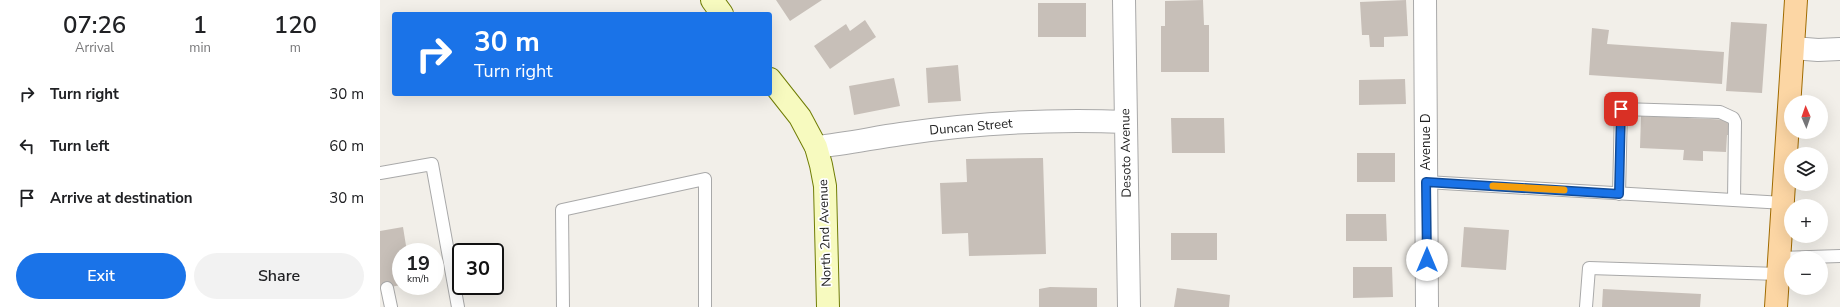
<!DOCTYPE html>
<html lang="en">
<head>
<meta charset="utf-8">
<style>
  body { margin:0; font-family:"Nunito Sans",sans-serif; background:#f2f2f2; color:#202124; height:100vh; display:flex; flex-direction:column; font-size:15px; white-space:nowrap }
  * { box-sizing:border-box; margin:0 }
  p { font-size:13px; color:#757577 }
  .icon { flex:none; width:22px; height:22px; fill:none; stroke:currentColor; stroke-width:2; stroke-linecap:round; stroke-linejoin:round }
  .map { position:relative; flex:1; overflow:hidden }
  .drawer { display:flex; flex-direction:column; background:#fff; width:380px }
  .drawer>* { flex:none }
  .top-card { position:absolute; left:12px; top:12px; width:380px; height:84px; border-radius:4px; box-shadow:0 4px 16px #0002; background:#1a73e8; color:#fff; overflow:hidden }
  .needle { width:26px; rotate:358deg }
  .buttons { position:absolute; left:1404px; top:95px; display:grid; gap:8px }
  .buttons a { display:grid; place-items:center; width:44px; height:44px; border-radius:50%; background:#fff; box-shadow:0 4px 16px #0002; font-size:20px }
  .speed { position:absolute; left:12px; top:243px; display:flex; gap:8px; font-size:20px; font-weight:700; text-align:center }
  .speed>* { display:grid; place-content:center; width:52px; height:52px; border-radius:50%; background:#fff; box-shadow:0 4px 16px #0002; line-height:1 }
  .speed small { font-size:10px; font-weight:400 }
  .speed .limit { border:2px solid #111; border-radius:6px; background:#fff; color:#111 }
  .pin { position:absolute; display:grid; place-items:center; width:34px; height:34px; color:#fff; margin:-17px; border-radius:8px; box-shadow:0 2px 6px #0006 }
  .me { position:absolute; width:44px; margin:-22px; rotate:0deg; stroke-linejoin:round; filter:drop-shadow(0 0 3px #0008) }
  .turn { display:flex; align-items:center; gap:14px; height:84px; padding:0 16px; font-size:18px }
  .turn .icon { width:52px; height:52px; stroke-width:2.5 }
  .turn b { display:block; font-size:28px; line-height:34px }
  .eta { display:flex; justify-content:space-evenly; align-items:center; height:68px; text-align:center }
  .eta b { font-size:24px; font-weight:600; line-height:28px }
  .action { display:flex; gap:8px; margin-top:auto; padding:8px 16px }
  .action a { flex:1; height:46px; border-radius:24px; background:#1a73e8; color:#fff; font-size:16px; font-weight:600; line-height:46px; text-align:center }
  .action a+a { background:#f2f2f2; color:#202124 }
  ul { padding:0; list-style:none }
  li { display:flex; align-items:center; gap:12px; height:52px; padding:0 16px }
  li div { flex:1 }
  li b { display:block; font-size:15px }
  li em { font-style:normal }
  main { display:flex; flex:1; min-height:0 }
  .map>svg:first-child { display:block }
  .building { fill:#c7bfb8 }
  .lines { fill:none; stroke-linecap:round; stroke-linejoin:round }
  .lane-casing { stroke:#a9a9a9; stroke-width:14 }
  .street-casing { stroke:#a9a9a9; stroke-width:24 }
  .secondary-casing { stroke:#707d05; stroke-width:24 }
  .primary-casing { stroke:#a06b00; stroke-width:24 }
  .lane { stroke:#fff; stroke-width:12 }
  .street { stroke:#fff; stroke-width:22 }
  .secondary { stroke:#f7fabf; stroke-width:22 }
  .primary { stroke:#fcd6a4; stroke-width:22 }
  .route-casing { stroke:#114b97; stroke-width:10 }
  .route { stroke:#1a73e8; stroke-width:7 }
  .slow { stroke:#f59e0b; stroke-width:7 }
  .labels { text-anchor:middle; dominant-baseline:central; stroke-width:3.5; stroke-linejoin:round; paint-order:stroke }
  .street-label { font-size:13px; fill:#222; stroke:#fff }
</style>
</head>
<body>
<main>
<section class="drawer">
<div class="eta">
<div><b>07:26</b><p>Arrival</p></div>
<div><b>1</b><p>min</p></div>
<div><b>120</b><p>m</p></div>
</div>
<ul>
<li><svg class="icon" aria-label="right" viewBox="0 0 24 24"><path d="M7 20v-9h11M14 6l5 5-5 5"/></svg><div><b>Turn right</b></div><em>30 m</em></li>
<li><svg class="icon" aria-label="left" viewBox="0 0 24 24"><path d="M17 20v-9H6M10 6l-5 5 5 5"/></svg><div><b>Turn left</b></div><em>60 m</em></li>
<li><svg class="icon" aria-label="arrive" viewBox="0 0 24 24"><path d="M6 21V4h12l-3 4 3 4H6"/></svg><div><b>Arrive at destination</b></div><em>30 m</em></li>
</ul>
<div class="action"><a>Exit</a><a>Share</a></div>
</section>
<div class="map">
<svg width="1460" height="307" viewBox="0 0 1460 307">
  <rect width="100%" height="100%" fill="#f2efe9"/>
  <!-- building -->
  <path class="building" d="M396,0H442L410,21Z
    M823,0L824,25H829V72H781V26H785V1Z
    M1026,0L1028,36L1004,37V47H990L989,35H982L980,2Z
    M658,3H706V37H658Z
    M485,20L496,37L450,69L434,46L466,24L470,31Z
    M1351,22L1387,24L1382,93L1346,91Z
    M1212,28L1229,30L1227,44L1344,52L1342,84L1209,75Z
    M578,65L581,101L548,103L546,68Z
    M514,78L520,106L474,115L469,86Z
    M1025,79L1026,104L979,105V80Z
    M1261,116L1353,120L1352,135H1347L1346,152L1323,151V161L1303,160L1304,150L1260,148Z
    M791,118H844L845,153H792Z
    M977,153H1015V182H977Z
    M663,158L666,254L589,256L588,233L562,234L560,183L587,182L586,159Z
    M966,214H1006L1007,241H966Z
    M23,227L27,252H21V285L0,289V231Z
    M1084,227L1129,230L1126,270L1081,267Z
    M791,233H837V260H791Z
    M973,267H1012L1013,297L973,298Z
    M670,287L717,288V307H659V289Z
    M797,288L850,295L849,307H794Z
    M1223,289L1321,294L1320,307H1222Z"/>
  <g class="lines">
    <!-- lane casing -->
    <g class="lane-casing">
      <path id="lane" d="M0,173L52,164L78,307
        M1046,182L1404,203
        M1239,194L1241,109L1340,112L1353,118L1355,122L1354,200
        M1400,258L1460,256
        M7,288L11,307
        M183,307L182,210L325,179V307
        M1206,307L1209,268L1399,274"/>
    </g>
    <!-- street casing -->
    <g class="street-casing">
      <path id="street" d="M744,0L749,307
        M1045,0L1047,307
        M1413,48L1438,50L1460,49
        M436,147C465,144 493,138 521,134C595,123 671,119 746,122"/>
    </g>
    <!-- secondary casing -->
    <g class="secondary-casing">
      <path id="secondary" d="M332,0L342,14
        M390,79L420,117L436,147L441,165L445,186L448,307"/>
    </g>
    <!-- primary casing -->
    <g class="primary-casing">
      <path id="primary" d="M1396,307L1416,0"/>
    </g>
    <!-- lane -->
    <use href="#lane" class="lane"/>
    <!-- street -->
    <use href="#street" class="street"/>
    <!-- secondary -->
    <use href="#secondary" class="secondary"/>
    <!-- primary -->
    <use href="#primary" class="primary"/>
  </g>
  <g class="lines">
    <!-- route casing -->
    <g class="route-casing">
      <path id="route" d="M1047,260L1046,182L1239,194L1241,109"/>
    </g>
    <!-- route -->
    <use href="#route" class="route"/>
    <!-- slow -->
    <path class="slow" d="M1113,186L1184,190"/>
  </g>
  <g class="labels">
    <!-- street labels -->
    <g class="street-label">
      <text transform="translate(591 127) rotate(-5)">Duncan Street</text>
      <text transform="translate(1046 142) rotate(-90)">Avenue D</text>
      <text transform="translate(746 153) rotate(-91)">Desoto Avenue</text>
      <text transform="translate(445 233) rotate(-92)">North 2nd Avenue</text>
    </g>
  </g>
</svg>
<div class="buttons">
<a><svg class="needle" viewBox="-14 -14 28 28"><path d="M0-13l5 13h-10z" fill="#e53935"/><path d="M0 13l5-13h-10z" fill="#757577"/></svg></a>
<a><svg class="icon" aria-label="layers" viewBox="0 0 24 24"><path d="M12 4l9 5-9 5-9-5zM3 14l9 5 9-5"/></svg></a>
<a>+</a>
<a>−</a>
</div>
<div class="speed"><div>19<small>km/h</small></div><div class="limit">30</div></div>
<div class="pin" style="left:1241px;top:109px;background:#d93025"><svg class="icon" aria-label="arrive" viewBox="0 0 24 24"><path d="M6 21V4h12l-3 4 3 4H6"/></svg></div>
<svg class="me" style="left:1047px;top:260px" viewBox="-20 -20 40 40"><circle r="19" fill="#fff"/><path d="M0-13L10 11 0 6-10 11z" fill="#1a73e8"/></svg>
<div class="top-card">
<div class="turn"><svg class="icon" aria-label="right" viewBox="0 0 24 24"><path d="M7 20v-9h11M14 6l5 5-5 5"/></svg><div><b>30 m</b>Turn right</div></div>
</div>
</div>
</main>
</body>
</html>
